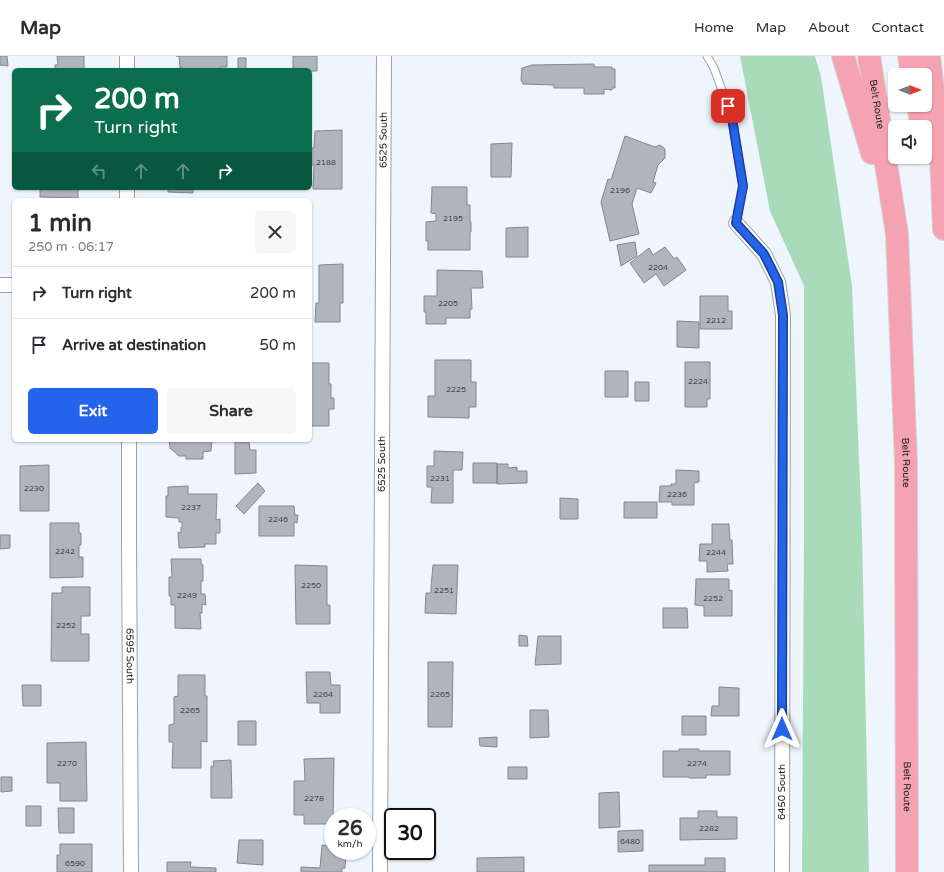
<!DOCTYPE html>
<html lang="en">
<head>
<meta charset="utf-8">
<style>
  body { margin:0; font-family:"Varela Round",sans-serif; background:#f7f7f7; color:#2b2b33; height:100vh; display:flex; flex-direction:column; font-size:15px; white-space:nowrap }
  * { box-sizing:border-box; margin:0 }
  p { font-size:13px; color:#7c7c81 }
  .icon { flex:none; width:22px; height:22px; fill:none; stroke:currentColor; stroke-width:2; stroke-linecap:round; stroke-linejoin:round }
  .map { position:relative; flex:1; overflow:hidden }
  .panel { position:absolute; left:12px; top:142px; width:300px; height:244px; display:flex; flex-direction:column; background:#fff; border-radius:6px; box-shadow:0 1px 3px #0004 }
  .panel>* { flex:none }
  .top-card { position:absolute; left:12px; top:12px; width:300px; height:122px; border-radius:6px; box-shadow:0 1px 3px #0004; background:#0b6e4f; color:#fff; overflow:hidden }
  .needle { width:26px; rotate:90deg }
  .tools { position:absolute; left:888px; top:12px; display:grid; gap:8px }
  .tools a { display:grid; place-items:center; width:44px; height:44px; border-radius:6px; background:#fff; box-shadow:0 1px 3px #0004; font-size:20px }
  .speed { position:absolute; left:324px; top:752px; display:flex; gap:8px; font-size:20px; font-weight:700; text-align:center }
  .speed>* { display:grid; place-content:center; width:52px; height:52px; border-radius:50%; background:#fff; box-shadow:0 1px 3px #0004; line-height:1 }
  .speed small { font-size:10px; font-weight:400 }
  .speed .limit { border:2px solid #111; border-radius:6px; background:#fff; color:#111 }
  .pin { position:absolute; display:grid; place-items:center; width:34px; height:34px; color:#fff; margin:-17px; border-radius:8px; box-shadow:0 2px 6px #0006 }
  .me { position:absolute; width:44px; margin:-22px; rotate:0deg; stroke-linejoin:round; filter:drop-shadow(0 0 3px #0008) }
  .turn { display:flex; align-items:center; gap:14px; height:84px; padding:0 16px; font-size:18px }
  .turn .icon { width:52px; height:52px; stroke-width:2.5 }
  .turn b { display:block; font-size:28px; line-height:34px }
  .lanes { display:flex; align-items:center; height:38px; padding:0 16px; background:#0003; justify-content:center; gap:20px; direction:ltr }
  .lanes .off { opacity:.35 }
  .round { display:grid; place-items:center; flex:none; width:42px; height:42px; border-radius:6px; background:#f7f7f7 }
  .overview { display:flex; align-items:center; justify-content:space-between; height:68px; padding:0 16px }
  h1 { font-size:24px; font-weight:800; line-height:30px }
  .primary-button { display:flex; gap:8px; margin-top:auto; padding:8px 16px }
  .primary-button a { flex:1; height:46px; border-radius:6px; background:#2563eb; color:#fff; font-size:16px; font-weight:800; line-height:46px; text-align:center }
  .primary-button a+a { background:#f7f7f7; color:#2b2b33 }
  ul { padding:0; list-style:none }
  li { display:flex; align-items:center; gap:12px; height:52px; padding:0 16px; border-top:1px solid #e1e1e2 }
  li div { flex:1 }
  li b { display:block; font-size:15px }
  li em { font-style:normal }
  header { display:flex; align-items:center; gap:24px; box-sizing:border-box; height:56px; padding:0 20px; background:#fff; border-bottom:1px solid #e1e1e2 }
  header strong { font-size:19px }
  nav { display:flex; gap:22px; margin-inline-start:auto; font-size:14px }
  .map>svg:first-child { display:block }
  .green { fill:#a9dbbb }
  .building { fill:#b0b5bc; stroke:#82878e }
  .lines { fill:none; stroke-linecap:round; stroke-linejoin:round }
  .lane-casing { stroke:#9ba1a8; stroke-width:9 }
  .street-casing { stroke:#9ba1a8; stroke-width:16 }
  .highway-casing { stroke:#d3d3d4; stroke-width:24 }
  .lane { stroke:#fff; stroke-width:7 }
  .street { stroke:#fff; stroke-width:14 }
  .highway { stroke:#f5a3b3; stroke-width:22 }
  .route-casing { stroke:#184099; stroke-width:10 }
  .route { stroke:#2563eb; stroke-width:7 }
  .labels { text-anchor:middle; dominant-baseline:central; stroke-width:3; stroke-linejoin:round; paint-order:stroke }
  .number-label { font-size:8px; fill:#45484c }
  .street-label { font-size:10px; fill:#212326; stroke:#fff }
</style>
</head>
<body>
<header>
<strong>Map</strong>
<nav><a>Home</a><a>Map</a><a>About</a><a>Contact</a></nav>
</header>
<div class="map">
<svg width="944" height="816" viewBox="0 0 944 816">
  <rect width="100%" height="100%" fill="#eff5fc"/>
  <!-- green -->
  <path class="green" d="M740,0H815L821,21L852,230L862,476L869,816H802L804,480V230L770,155Z"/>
  <!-- building -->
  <path class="building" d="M0,0H7L8,10L0,9Z
    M57,0H84V14H55V9H58Z
    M176,0H227V11H220V14H181V11L180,12L179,0Z
    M293,0H317V15H310V14H293Z
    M238,2H246V14H238Z
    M594,8V11H612V13H615V32H612V34L604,33V38H584V32H554V29L523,28L521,24L522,12L532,9Z
    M342,74V133H313L314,109H310V92H314L315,75Z
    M625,80L655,91L660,89L665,93V102L658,109L653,126L656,127L651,137L637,132L632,148L639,178L610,185L601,146L608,123L611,124Z
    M512,87L511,121H491V88Z
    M432,131H467V149H470V166H471V176H470V194H428V185H426V166L436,165V158L431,157Z
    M40,132H78V142L40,141Z
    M168,132H193V137L168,136Z
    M528,171V201H506V172Z
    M635,186L637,200L621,210L617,189Z
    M665,191L674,203L677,201L686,214L664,230L656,218L644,227L630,207L649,192L653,199Z
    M343,208V247H340V266H315L316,247H319V209Z
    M437,214L482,215L483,232H471L472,253H470V262H446V268H426V256H424V240H437Z
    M700,240H728V255H732V273H700Z
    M677,265L699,266V292L677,291Z
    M435,304H471V326H476V351H469V362L428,361V340H435Z
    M685,306H710V343H707V351H685Z
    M310,307H329V328H331V342H334V353H329V370H310Z
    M605,315H628V341H605Z
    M635,326H649V345H635Z
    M167,384H212L211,395L203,396V403H186V400H179L170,392L169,384Z
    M235,386H249L250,394H256V417L235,418Z
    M434,395L463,396L462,414H453V447H431L432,431H427V410H434Z
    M473,407H497V427H473Z
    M497,408H508V412L517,411V415H527V427L497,428Z
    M49,409V455H20V410Z
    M676,414L699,415V426L694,427V449H672V446H659L660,430H671V428H676Z
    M258,427L265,435L244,458L236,450Z
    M188,430V438H217L216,464L220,463V477H216V488H205V491L179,492L178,476L181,477V471H182V466H179V462L166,461V440H168V431Z
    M560,442L578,443V463H560Z
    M624,446H657V462H624Z
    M259,450H294L295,459H298L297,467L294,466V480H259Z
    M50,467H79V477H81V489H79V501H83V521L50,522Z
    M712,468H729L730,484H732L733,508H727L728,515L707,516V505H699L700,488H712Z
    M0,479H10V492L0,493Z
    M171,503H201V508L203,509V525H201V538H205L206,549L202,548V557H200L201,573L175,572V549H171V540H169V521H172Z
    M295,509L327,510V549H330V568H296Z
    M433,509H458L456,558L425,557L426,537H431V531Z
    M696,523H729V535L732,534V560H704V550L695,549Z
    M62,531H90V560H81V578H89V605H51L52,537H62Z
    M663,552H687L688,572H663Z
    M519,579L527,580L528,590H519Z
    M538,580H561V608L535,609Z
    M428,606H453L452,671H428Z
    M306,616H330L331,629H340V657H320V647H307Z
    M178,619H205V640H207V686L201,685V712H172L173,686H169V669L174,668V641L178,640Z
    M22,629H41V650H23Z
    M719,631L739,632V660H711L712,650H719Z
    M530,654H548L549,681L530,682Z
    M682,660H706V679H682Z
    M238,665H256V689H238Z
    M497,681V691L480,690L479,682Z
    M86,686L87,745H60V727H47V687Z
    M679,693H699V695H730V719H706V722H689V721H663V695H679Z
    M334,702L333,768H304V759H294V725H305L304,703Z
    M231,704L232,742H211V710H214L213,705Z
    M508,711H527V723H508Z
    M1,721H12V735L1,736Z
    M619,736L620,771L599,772V737Z
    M26,750H41V770H26Z
    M58,752H74V777H59Z
    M698,755H717V761H737V783L680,784V762H698Z
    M643,774V795L618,796V775Z
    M239,784H263V809L237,807Z
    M60,788H92V816H57V799H60Z
    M322,789L333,790V795H346L345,812H342V816H301V811L320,812Z
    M524,801V816H477V802Z
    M705,802H725V816H649V809H705Z
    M167,806H191L190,811L216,812V816H167Z"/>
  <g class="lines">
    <!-- lane casing -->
    <g class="lane-casing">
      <path id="lane" d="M707,0L714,12L732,62L743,130L736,167"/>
    </g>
    <!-- street casing -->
    <g class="street-casing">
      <g id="street">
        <path d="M127,0V14"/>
        <path d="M127,132V144"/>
        <path d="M736,167L764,198L778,226L783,259L782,816"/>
        <path d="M0,229H14"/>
        <path id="s1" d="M129,384V486L131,816"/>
        <path id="s2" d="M380,816L384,0"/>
      </g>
    </g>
    <!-- highway casing -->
    <g class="highway-casing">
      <g id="highway">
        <path d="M843,0L872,97"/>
        <path id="s3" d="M869,0L897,178L906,407L907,816"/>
        <path d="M909,0L912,19"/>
        <path d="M929,0L941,100L944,173"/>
        <path d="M918,49L922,71"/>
      </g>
    </g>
    <!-- lane -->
    <use href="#lane" class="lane"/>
    <!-- street -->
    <use href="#street" class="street"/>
    <!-- highway -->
    <use href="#highway" class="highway"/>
  </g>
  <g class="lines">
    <!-- route casing -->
    <g class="route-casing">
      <path id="route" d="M728,50L732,62L743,130L736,167L764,198L778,226L783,259L782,673"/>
    </g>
    <!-- route -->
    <use href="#route" class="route"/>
  </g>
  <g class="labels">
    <!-- number labels -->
    <g class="number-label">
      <text x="326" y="106">2188</text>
      <text x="620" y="134">2196</text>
      <text x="453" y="162">2195</text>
      <text x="658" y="211">2204</text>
      <text x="448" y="247">2205</text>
      <text x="716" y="264">2212</text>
      <text x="698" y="325">2224</text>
      <text x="456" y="333">2225</text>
      <text x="440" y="422">2231</text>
      <text x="34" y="432">2230</text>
      <text x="677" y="438">2236</text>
      <text x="191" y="451">2237</text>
      <text x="278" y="463">2246</text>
      <text x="65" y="495">2242</text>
      <text x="716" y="496">2244</text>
      <text x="311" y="529">2250</text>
      <text x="444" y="534">2251</text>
      <text x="187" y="539">2249</text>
      <text x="713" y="542">2252</text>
      <text x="66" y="569">2252</text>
      <text x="323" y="638">2264</text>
      <text x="440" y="638">2265</text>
      <text x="190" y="654">2265</text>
      <text x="67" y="707">2270</text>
      <text x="697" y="707">2274</text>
      <text x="314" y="742">2278</text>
      <text x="709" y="772">2282</text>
      <text x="630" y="785">6480</text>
      <text x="75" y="807">6590</text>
    </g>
    <!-- street labels -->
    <g class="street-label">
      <text stroke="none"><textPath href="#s3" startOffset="49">Belt Route</textPath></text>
      <text stroke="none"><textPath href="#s2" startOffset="732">6525 South</textPath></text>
      <text stroke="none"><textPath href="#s3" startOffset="409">Belt Route</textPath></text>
      <text stroke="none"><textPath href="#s2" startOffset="408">6525 South</textPath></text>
      <text stroke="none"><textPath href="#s1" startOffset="216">6595 South</textPath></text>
      <text stroke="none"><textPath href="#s3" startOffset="733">Belt Route</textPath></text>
      <text transform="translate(782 736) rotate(-90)">6450 South</text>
    </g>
  </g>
</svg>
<div class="tools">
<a><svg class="needle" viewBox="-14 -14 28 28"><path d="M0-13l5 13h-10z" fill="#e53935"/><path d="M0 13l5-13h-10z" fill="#7c7c81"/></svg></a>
<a><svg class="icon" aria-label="sound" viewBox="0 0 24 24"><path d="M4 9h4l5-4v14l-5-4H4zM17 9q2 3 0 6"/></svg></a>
</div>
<div class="speed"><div>26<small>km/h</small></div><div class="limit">30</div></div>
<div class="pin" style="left:728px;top:50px;background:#d93025"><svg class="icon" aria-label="arrive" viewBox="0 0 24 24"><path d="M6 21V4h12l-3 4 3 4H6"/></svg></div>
<svg class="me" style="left:782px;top:673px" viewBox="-20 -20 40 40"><path d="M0-17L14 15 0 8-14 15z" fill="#2563eb" stroke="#fff" stroke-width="4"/></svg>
<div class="top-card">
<div class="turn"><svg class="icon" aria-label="right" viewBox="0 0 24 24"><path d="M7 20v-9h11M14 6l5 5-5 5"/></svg><div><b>200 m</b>Turn right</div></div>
<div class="lanes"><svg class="icon off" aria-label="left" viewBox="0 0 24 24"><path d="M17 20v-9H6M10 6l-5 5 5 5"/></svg><svg class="icon off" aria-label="ahead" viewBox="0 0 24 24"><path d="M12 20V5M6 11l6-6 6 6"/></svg><svg class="icon off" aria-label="ahead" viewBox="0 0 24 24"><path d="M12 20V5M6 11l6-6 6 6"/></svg><svg class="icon" aria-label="right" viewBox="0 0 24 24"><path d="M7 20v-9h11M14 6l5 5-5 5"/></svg></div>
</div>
<section class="panel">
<div class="overview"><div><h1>1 min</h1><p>250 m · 06:17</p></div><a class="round"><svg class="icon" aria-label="close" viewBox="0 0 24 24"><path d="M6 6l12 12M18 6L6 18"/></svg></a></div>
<ul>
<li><svg class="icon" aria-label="right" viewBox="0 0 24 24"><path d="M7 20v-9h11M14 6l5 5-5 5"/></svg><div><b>Turn right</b></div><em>200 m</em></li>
<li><svg class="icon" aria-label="arrive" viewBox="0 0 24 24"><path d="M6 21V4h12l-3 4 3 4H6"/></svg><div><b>Arrive at destination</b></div><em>50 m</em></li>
</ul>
<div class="primary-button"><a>Exit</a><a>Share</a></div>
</section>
</div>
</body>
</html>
